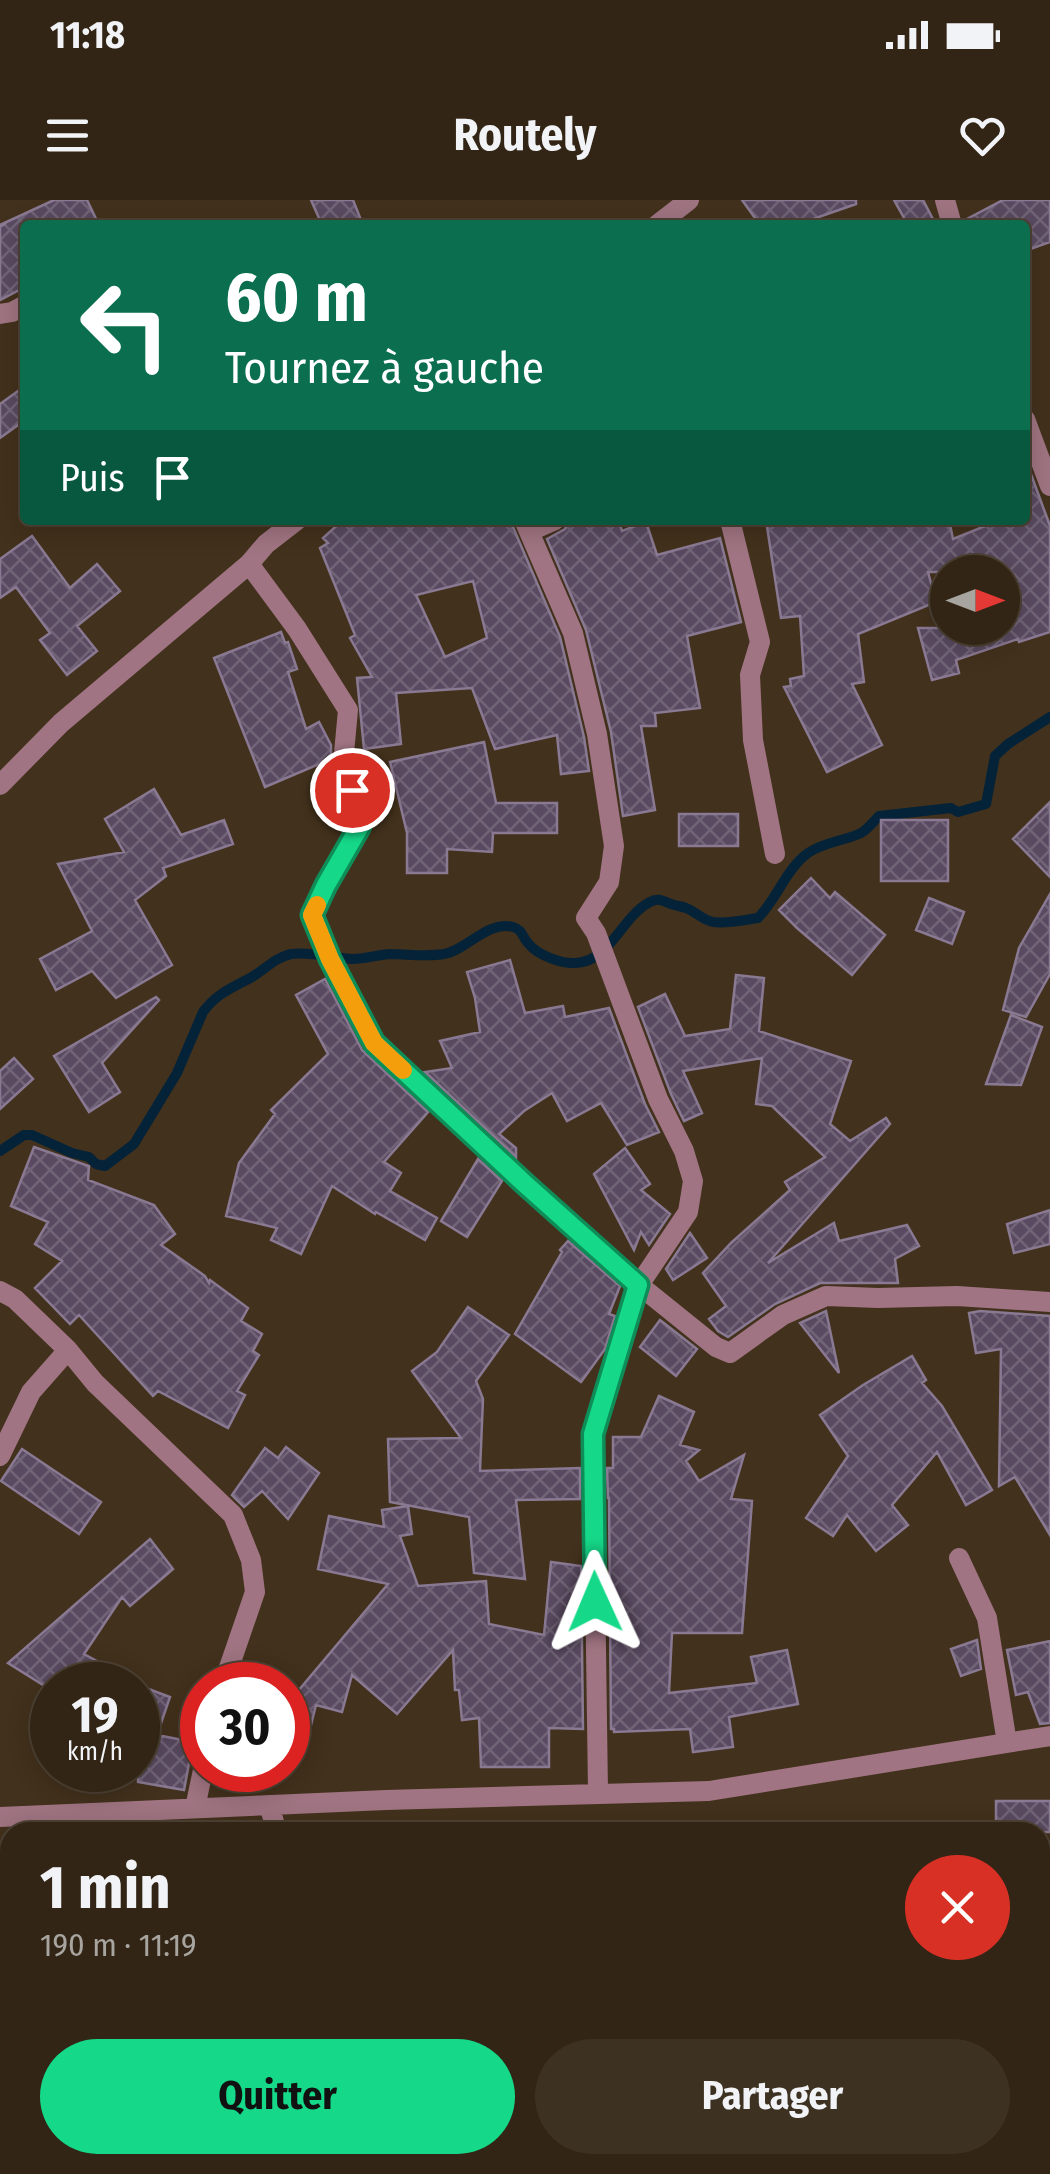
<!DOCTYPE html>
<html lang="fr">
<head>
<meta charset="utf-8">
<style>
  body { margin:0; font-family:"Fira Sans Condensed",sans-serif; background:#3d3122; color:#f1f3f6; height:100vh; display:flex; flex-direction:column; font-size:38px; white-space:nowrap }
  * { box-sizing:border-box; margin:0 }
  p { font-size:32px; color:#a8a5a0 }
  .icon { flex:none; width:55px; height:55px; fill:none; stroke:currentColor; stroke-width:2; stroke-linecap:round; stroke-linejoin:round }
  .map { position:relative; flex:1; overflow:hidden }
  .side { position:absolute; left:0px; top:1622px; width:1050px; height:352px; display:flex; flex-direction:column; background:#322515; border-radius:30px 30px 0 0; box-shadow:0 5px 25px #0003,0 0 0 2px #4d4234 }
  .side>* { flex:none }
  .top-card { position:absolute; left:20px; top:20px; width:1010px; height:305px; border-radius:10px; box-shadow:0 5px 25px #0003,0 0 0 2px #4d4234; background:#0b6e4f; color:#fff; overflow:hidden }
  .needle { width:65px; rotate:90deg }
  .tools { position:absolute; left:930px; top:355px; display:grid; gap:20px }
  .tools a { display:grid; place-items:center; width:90px; height:90px; border-radius:50%; background:#322515; box-shadow:0 5px 25px #0003,0 0 0 2px #4d4234; font-size:50px }
  .speed { position:absolute; left:30px; top:1462px; display:flex; gap:20px; font-size:50px; font-weight:700; text-align:center }
  .speed>* { display:grid; place-content:center; width:130px; height:130px; border-radius:50%; background:#322515; box-shadow:0 5px 25px #0003,0 0 0 2px #4d4234; line-height:1 }
  .speed small { font-size:25px; font-weight:400 }
  .speed .limit { border:15px solid #d22; background:#fff; color:#111 }
  .pin { position:absolute; display:grid; place-items:center; width:85px; height:85px; color:#fff; margin:-42px; border:5px solid #fff; border-radius:50%; box-shadow:0 2px 10px #0007 }
  .me { position:absolute; width:110px; margin:-55px; rotate:359deg; stroke-linejoin:round; filter:drop-shadow(0 0 8px #0008) }
  .turn { display:flex; align-items:center; gap:35px; height:210px; padding:0 40px; font-size:45px }
  .turn .icon { width:130px; height:130px; stroke-width:2.5 }
  .turn b { display:block; font-size:70px; line-height:85px }
  .then { display:flex; align-items:center; height:95px; padding:0 40px; background:#0003; gap:20px; font-size:38px }
  .round { display:grid; place-items:center; flex:none; width:105px; height:105px; border-radius:52px; background:#3d3122 }
  .summary { display:flex; align-items:center; justify-content:space-between; height:170px; padding:0 40px }
  h1 { font-size:60px; font-weight:700; line-height:75px }
  .button { display:flex; gap:20px; margin-top:auto; padding:20px 40px }
  .button a { flex:1; height:115px; border-radius:60px; background:#15d989; color:#111; font-size:40px; font-weight:700; line-height:115px; text-align:center }
  .button a+a { background:#3d3122; color:#f1f3f6 }
  .status { display:flex; justify-content:space-between; align-items:center; height:70px; padding:0 50px; background:#322515; direction:ltr }
  .status svg { height:28px; fill:currentColor }
  header { display:flex; justify-content:space-between; align-items:center; height:130px; padding:0 40px; background:#322515; font-size:45px; font-weight:700 }
  .map>svg:first-child { display:block }
  .lines { fill:none; stroke-linecap:round; stroke-linejoin:round }
  .stream { stroke:#042339; stroke-width:10 }
  .building { fill:url(#building-cross-hatch); stroke:#8a7992; stroke-width:2.5; fill-rule:evenodd }
  .street { stroke:#a07482; stroke-width:20 }
  .route-casing { stroke:#0e8d59; stroke-width:25 }
  .route { stroke:#15d989; stroke-width:18 }
  .slow { stroke:#f59e0b; stroke-width:18 }
</style>
</head>
<body>
<div class="status"><b>11:18</b><svg viewBox="0 0 49 12"><path d="M0 12V9h3v3zM5 12V6h3v6zM10 12V3h3v9zM15 12V0h3v12zM26 1h20v11H26zM47 4h2v5h-2z"/></svg></div>
<header><svg class="icon" aria-label="menu" viewBox="0 0 24 24"><path d="M4 6h16M4 12h16M4 18h16"/></svg>Routely<svg class="icon" aria-label="heart" viewBox="0 0 24 24"><path d="M12 20l-8-8c-3-5 5-10 8-4 3-6 11-1 8 4z"/></svg></header>
<div class="map">
<svg width="1050" height="1974" viewBox="0 0 1050 1974">
  <defs>
    <pattern id="building-cross-hatch" width="8" height="8" patternUnits="userSpaceOnUse" patternTransform="scale(2.5)"><rect width="8" height="8" fill="#5a4a61"/><path d="M0 0l8 8M0 8l8-8" fill="none" stroke="#726477"/></pattern>
  </defs>
  <rect width="100%" height="100%" fill="#42311c"/>
  <g class="lines">
    <!-- stream -->
    <path class="stream" d="M0,951L24,935H32L72,953L89,957L96,964L105,966L134,944L177,873L203,812C217,793 232,788 252,777C265,769 276,757 291,754C312,751 332,758 352,759C365,759 377,755 390,754C407,754 427,757 444,754C467,750 488,720 513,727C523,730 522,737 528,743C537,755 561,764 576,763C611,761 621,717 650,702C658,697 663,701 671,704C676,706 681,706 686,708C695,711 702,720 713,722C727,724 744,720 758,718C777,699 786,669 808,653C824,642 844,641 861,633C868,629 873,622 879,616L951,608L958,612L986,604L995,556L1008,544L1050,517
      M1040,1772L1050,1771
      M270,1974L283,1965"/>
  </g>
  <!-- building -->
  <path class="building" d="M54,0H87L99,25H25V87L0,100V27L3,25H0Z
    M311,0H353L363,25H322Z
    M742,0H856V4L796,25H760Z
    M894,0H923L936,25H908Z
    M1003,0H1050V42L1025,51V25H965V20Z
    M25,186V220L0,238V204Z
    M1028,266L1050,326V432L1019,442L1018,439L956,460L959,473L932,480L918,428H1002V372H928L936,402L858,434L864,482L852,484L882,545L827,572L784,487L791,486L790,479L804,476L800,416L781,418L766,320H949L953,339L1000,320H1025V267Z
    M343,320H510L560,437L584,537L589,571L561,574L557,535L495,549L472,488L396,493L401,544L364,549L357,478L372,477L350,438L355,435L320,348L328,343L323,338ZM473,381L487,438L445,457L416,395Z
    M569,320H618L622,331L646,322L657,355L720,338L741,422L687,436L700,508L655,513L656,526H641L655,610L623,616L611,532L586,430L547,339L565,329Z
    M32,336L70,388L97,364L120,391L77,426L97,451L67,475L40,440L50,433L16,387L0,398V359Z
    M281,432L285,443L288,442L297,469L288,472L306,529L319,522L331,545V559L265,587L214,458Z
    M484,542L496,603H557V633H493L492,652L447,649V673H407V633L390,562Z
    M154,589L181,635L224,620L233,644L163,668L166,676L135,700L172,765L116,798L92,771L56,790L40,759L92,731L58,664L124,652L105,619Z
    M1050,602V677L1013,639Z
    M679,614H738V646H679Z
    M881,620H948V681H881Z
    M811,678L830,698L835,692L885,735L852,775L797,728L779,710Z
    M1050,694V774L1026,817L1003,810L1019,748Z
    M929,698L964,712L952,744L916,730Z
    M510,760L525,813L563,806L565,817L609,808L645,904L659,932L627,945L601,903L567,921L552,893L524,911L499,934L516,948V957L425,872L452,868L440,841L480,832L475,798L467,772Z
    M736,775L764,778L759,831L851,861L830,924L850,941L886,918L890,924L768,1063L834,1023L839,1041L907,1025L919,1046L895,1059L898,1083H820L775,1104L728,1137L718,1131L709,1119L726,1106L703,1073L731,1043L790,990L785,982L825,957L772,906L756,904L762,858L683,871L702,913L684,921L671,894L638,807L665,794L685,836L730,829Z
    M325,779L362,850L428,912L384,962L401,973L390,991L437,1018L425,1040L376,1012L375,1014L332,986L301,1054L271,1040L277,1028L226,1016L239,963L275,914L271,910L328,854L296,795Z
    M156,797L159,800L102,863L120,892L89,912L54,856Z
    M1011,815L1042,827L1021,885L986,884Z
    M14,858L33,879L0,909V871Z
    M34,947L89,966L88,980L154,1005L175,1034L161,1045L205,1076L209,1083L210,1080L248,1108L241,1121L262,1134L253,1151L259,1155L237,1191L245,1195L228,1228L158,1191L153,1196L79,1115L70,1124L35,1088L62,1061L35,1044L48,1022L11,1006Z
    M625,948L650,984L641,990L670,1014L649,1045L641,1032L634,1050L594,974Z
    M478,959L502,981L467,1037L441,1021Z
    M1050,1010V1044L1014,1053L1007,1024Z
    M690,1033L707,1058L673,1080L666,1069Z
    M568,1041L620,1086L609,1114L615,1116L605,1149L581,1182L515,1134L562,1052L560,1050Z
    M468,1107L509,1135L476,1181L483,1199L480,1271L580,1268V1299L516,1300L525,1379L474,1373L469,1317L390,1302L388,1239L461,1238L412,1171L437,1152Z
    M826,1111L839,1173L800,1123Z
    M980,1111L1050,1116V1335L1015,1277L999,1286L1001,1149L976,1153L969,1113Z
    M660,1120L697,1149L676,1176L640,1147Z
    M912,1156L926,1180L922,1183L942,1206L992,1290L966,1305L937,1252L892,1305L908,1325L876,1351L847,1315L833,1336L806,1318L848,1256L820,1215L863,1185Z
    M659,1196L694,1212L680,1245L699,1250L686,1261L699,1281L744,1255L731,1299L752,1301L742,1433H672L669,1493L757,1483L751,1457L787,1450L798,1504L729,1517L733,1547L693,1552L690,1529L614,1532V1529H611L609,1298H608L607,1268H613V1237H641Z
    M286,1247L319,1273L288,1319L262,1291L244,1307L232,1295L265,1248L278,1258Z
    M22,1249L101,1302L79,1334L1,1281Z
    M408,1306L412,1334L400,1336L418,1386L486,1381L489,1424L544,1435L551,1362L581,1366L583,1529L549,1528V1567H481L479,1518L462,1520L459,1490H455L453,1450L397,1514L352,1475L342,1512L316,1505L311,1525L288,1513V1503L388,1384L318,1369L329,1316L384,1327L382,1310Z
    M150,1339L173,1369L130,1406L122,1397L84,1454L141,1485H138L170,1497L157,1535L193,1542L184,1590L138,1582V1485H43L8,1463Z
    M977,1440L981,1469L961,1476L951,1449Z
    M1050,1441V1523L1040,1524L1028,1492L1016,1495L1007,1450Z
    M996,1601H1050V1632H996Z"/>
  <g class="lines">
    <!-- street -->
    <path class="street" d="M945,0L952,25
      M657,25L689,0
      M0,114L12,112L25,105
      M1025,219L1050,286
      M524,320L573,433L597,534L614,646L609,682L586,718L596,733L658,899L684,951L693,981L688,1012L639,1085L593,1234L598,1592
      M730,320L760,442L750,475L753,540L775,654
      M530,331L555,320
      M249,364L297,429L348,510L344,553L360,626L325,685L312,715L330,759L374,843L525,984L639,1085L716,1147L730,1153L783,1115L826,1096L878,1098L957,1096L1050,1102
      M0,585L61,523L249,364L266,344L297,320
      M0,1091L15,1099L68,1150L95,1183L233,1315L251,1360L255,1392L223,1485
      M0,1256L31,1192L68,1150
      M959,1358L987,1418L1007,1543
      M269,1605L277,1632
      M195,1608L203,1570
      M0,1617L386,1600L709,1591L1050,1536
      M0,1834L10,1831
      M1040,1902L1050,1909"/>
  </g>
  <g class="lines">
    <!-- route casing -->
    <g class="route-casing">
      <path id="route" d="M352,590L360,626L326,685L312,715L330,759L374,843L525,984L638,1085L593,1234L595,1402"/>
    </g>
    <!-- route -->
    <use href="#route" class="route"/>
    <!-- slow -->
    <path class="slow" d="M317,705L312,715L330,759L374,843L403,870"/>
  </g>
</svg>
<div class="tools">
<a><svg class="needle" viewBox="-14 -14 28 28"><path d="M0-13l5 13h-10z" fill="#e53935"/><path d="M0 13l5-13h-10z" fill="#a8a5a0"/></svg></a>
</div>
<div class="speed"><div>19<small>km/h</small></div><div class="limit">30</div></div>
<div class="pin" style="left:352px;top:590px;background:#d93025"><svg class="icon" aria-label="arrive" viewBox="0 0 24 24"><path d="M6 21V4h12l-3 4 3 4H6"/></svg></div>
<svg class="me" style="left:595px;top:1402px" viewBox="-20 -20 40 40"><path d="M0-17L14 15 0 8-14 15z" fill="#15d989" stroke="#fff" stroke-width="4"/></svg>
<div class="top-card">
<div class="turn"><svg class="icon" aria-label="left" viewBox="0 0 24 24"><path d="M17 20v-9H6M10 6l-5 5 5 5"/></svg><div><b>60 m</b>Tournez à gauche</div></div>
<div class="then">Puis<svg class="icon" aria-label="arrive" viewBox="0 0 24 24"><path d="M6 21V4h12l-3 4 3 4H6"/></svg></div>
</div>
<section class="side">
<div class="summary"><div><h1>1 min</h1><p>190 m · 11:19</p></div><a class="round" style="background:#d93025;color:#fff"><svg class="icon" aria-label="close" viewBox="0 0 24 24"><path d="M6 6l12 12M18 6L6 18"/></svg></a></div>
<div class="button"><a>Quitter</a><a>Partager</a></div>
</section>
</div>
</body>
</html>
